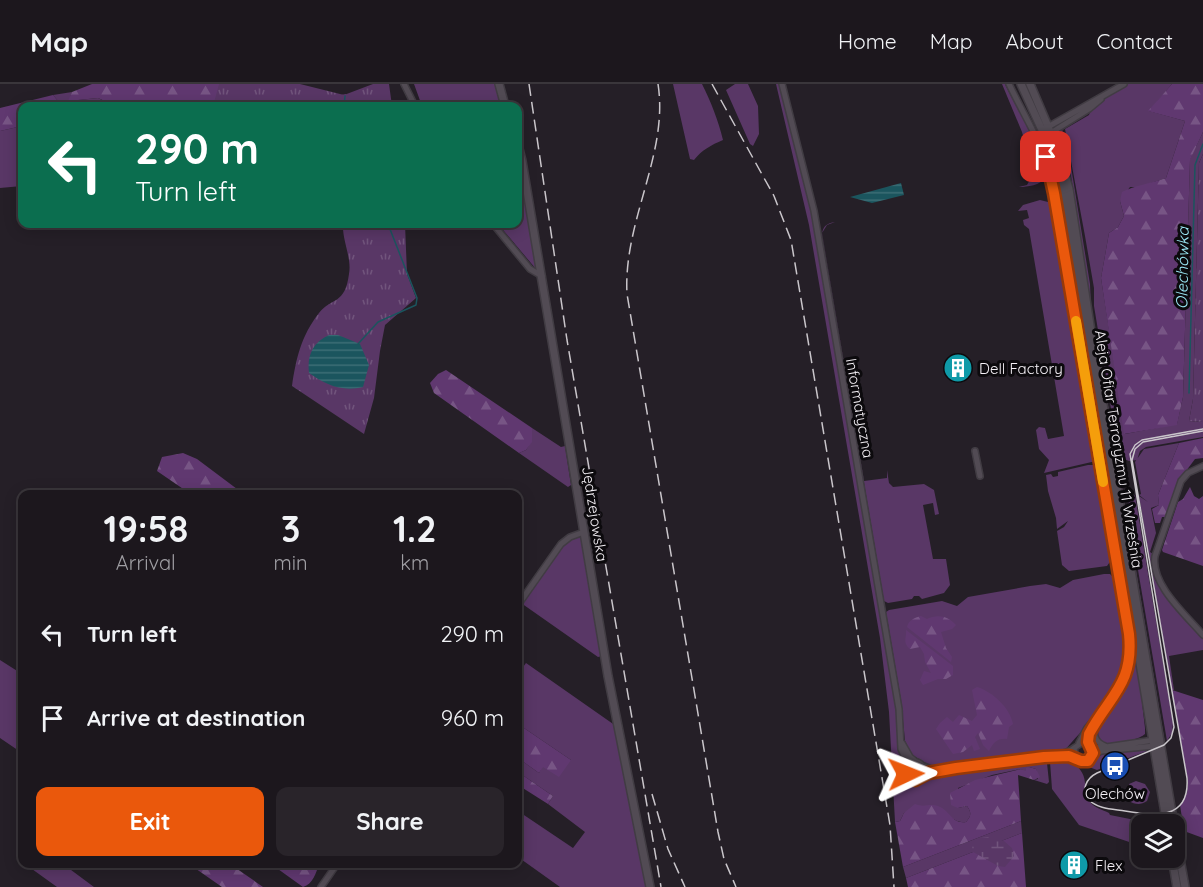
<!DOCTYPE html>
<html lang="en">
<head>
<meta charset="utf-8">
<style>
  body { margin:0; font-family:Quicksand,sans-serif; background:#29242a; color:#f1f3f6; height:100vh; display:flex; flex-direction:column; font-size:22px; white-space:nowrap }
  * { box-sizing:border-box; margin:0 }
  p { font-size:20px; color:#a09fa4 }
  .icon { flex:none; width:33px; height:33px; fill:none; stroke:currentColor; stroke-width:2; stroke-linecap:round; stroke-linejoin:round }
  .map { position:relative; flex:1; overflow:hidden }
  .sheet { position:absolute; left:18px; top:406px; width:504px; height:378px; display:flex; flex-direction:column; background:#1c171d; border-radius:12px; box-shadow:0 3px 15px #0003,0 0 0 2px #3a363b }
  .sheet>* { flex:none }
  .top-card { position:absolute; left:18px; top:18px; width:504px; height:126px; border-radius:12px; box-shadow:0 3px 15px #0003,0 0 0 2px #3a363b; background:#0b6e4f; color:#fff; overflow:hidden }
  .tools { position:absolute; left:1131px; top:730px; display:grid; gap:12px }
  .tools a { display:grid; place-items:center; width:54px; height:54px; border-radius:12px; background:#1c171d; box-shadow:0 3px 15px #0003,0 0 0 2px #3a363b; font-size:30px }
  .pin { position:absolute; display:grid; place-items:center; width:51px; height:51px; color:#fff; margin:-26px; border-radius:12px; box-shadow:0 3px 9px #0006 }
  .me { position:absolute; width:66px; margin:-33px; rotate:88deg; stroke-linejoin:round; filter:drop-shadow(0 0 4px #0008) }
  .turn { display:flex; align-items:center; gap:21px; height:126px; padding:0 18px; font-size:27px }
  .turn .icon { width:78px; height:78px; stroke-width:2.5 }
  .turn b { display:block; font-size:42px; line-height:51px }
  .eta { display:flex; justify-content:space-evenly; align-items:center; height:102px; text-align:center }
  .eta b { font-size:36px; font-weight:700; line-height:42px }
  .cta { display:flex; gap:12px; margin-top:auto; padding:12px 18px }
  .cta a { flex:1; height:69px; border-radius:12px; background:#ea580c; color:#fff; font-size:24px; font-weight:700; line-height:69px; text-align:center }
  .cta a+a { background:#29242a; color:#f1f3f6 }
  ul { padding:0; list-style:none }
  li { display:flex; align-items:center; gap:18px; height:84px; padding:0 18px }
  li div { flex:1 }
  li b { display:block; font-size:22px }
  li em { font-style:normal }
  header { display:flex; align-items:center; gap:36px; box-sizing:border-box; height:84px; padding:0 30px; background:#1c171d; border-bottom:2px solid #3a363b }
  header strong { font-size:28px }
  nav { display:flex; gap:33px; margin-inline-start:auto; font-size:21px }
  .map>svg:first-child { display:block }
  .grass { fill:#593766 }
  .forest { fill:url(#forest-firs) }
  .wetland { fill:url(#wetland-marsh) }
  .park { fill:url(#park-tufts) }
  .water { fill:url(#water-rules) }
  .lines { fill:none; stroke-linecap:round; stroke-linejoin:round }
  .stream { stroke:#1b555e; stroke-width:1.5 }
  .street-casing { stroke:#413c43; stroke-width:8 }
  .secondary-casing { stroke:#413c43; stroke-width:10 }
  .street { stroke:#524b54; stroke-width:5 }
  .secondary { stroke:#524b54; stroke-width:7 }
  .tram { stroke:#cac6cb; stroke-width:1.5 }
  .rail { stroke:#cac6cb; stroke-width:1.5; stroke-dasharray:12 6; stroke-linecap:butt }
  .route-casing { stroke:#983908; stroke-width:15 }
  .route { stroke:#ea580c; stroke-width:10 }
  .slow { stroke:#f59e0b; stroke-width:10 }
  .labels { text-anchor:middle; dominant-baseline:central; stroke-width:6; stroke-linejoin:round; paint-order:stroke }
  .poi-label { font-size:15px; fill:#f5f1f6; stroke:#0c0a0d; text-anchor:start }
  .street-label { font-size:15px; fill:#f5f1f6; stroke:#0c0a0d }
  .water-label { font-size:16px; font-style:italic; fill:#9ce9f7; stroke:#0c0a0d }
</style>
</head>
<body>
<header>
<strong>Map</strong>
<nav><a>Home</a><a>Map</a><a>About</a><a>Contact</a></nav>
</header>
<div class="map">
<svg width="1203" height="803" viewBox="0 0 1203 803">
  <defs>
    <pattern id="forest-firs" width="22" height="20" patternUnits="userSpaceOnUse" patternTransform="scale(1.5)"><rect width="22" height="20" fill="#603870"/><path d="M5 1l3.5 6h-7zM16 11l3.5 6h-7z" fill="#775585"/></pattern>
    <pattern id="wetland-marsh" width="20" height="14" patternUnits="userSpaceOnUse" patternTransform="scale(1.5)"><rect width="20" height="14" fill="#593766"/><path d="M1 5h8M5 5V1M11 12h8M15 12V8" fill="none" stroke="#71547c"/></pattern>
    <pattern id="park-tufts" width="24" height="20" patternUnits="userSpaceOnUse" patternTransform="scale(1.5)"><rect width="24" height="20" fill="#593766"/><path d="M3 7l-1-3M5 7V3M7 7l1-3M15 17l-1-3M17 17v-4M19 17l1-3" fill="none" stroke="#71547c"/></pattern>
    <pattern id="water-rules" width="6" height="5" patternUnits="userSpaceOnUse" patternTransform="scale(1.5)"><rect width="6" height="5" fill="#1b555e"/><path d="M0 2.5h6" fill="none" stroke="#3d6e76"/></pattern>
  </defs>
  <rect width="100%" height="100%" fill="#251f27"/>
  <!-- grass -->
  <path class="grass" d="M414,0H495L501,22H422Z
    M673,0H702C711,18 718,36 723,56C711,61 702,66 694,76L690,75Z
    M735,0H748L758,22L759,50L753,62L750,60L726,6Z
    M776,0H780L813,134L905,678L904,692L908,696L917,698L929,690L1043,676L1047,679L1049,698L1047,700L1034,696L1038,695L1036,685L1029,683L1026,688L1021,685L992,691L958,704V724L967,722C972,729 971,732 966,738C950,740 945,721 928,722C921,722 911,727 904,729L900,737L895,738L889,628L880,554L809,141Z
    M1002,0H1005C1012,16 1052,80 1045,94C1041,101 1027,103 1019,103L1027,101L1033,90L1022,48Z
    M1128,0H1172L1149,27L1185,37L1166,94L1139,103H1130L1120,117L1124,132L1118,143L1109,149L1101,194L1125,350L1177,340L1183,313L1190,75L1203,48V70L1199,79L1193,315L1189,337L1203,338V353L1146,363L1140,367L1137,376L1129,377L1119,373L1094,222V204L1085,152L1065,45L1089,31C1094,18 1115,8 1128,0Z
    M72,8L69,17L98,14L108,19L162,17L164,22H59L58,17L53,11Z
    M22,42V102L0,104V47Z
    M1062,45L1070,76L1090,200L1091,223L1114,356L1112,357L1071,92L1058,53Z
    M518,72L537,180L536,185L498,140H518Z
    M1040,116L1048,118L1054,125L1096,377L1044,389L1049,376L1039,365L1036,346L1039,343L1045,344L1048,355L1064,352L1029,145L1024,141L1023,136L1029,134L1027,126L1018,127L1023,121Z
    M835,138L827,141L822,149L864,397L887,394V386L889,399L893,403L924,400L934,406L939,430L935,431L933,419L923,421L933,475H946L950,501L944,509L922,515L919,512H914L912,515L888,519L884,517L822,150C823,142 827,139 835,138Z
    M532,344L561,363L565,362L571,401L568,403L519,369L526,366L531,358Z
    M1179,359L1158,411L1159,421L1151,424L1156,449L1150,468L1153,470L1152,486L1155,496L1203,554V566L1169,572L1174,606H1172L1139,412L1148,418L1139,411L1141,410L1135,378L1144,365Z
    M1116,378L1118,379L1165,659L1164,660Z
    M1103,380H1105L1138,584L1145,644V650C1139,656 1109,663 1102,658C1098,655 1096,650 1096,645C1112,616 1130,601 1132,565Z
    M1088,381H1097L1112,475L1107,482L1069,487L1062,481L1057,447L1064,443L1068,437L1057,445L1056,434L1048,407L1046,391L1051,390L1053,393L1058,392V388Z
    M1135,411L1173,639L1172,649L1167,657L1127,421Z
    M580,452L582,454L602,572L598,573L521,519L563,460L571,454Z
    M1104,490H1110L1116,496C1120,518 1127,542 1126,565C1126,607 1090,636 1065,666L984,677L931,682L912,671L905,657L901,616L886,528L889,526L942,517L957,522L968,513L1030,502L1046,500L1060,504L1073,496Z
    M0,576L22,590V669L0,654Z
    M526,579L616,642L647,803H560L518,773V727L573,764L585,748L548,720L553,712L518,688V674L539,689L542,683L571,676L518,640V590Z
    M1143,666L1147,667L1097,686L1089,683L1091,678L1097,671Z
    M1055,675C1070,675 1084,683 1085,699C1086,706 1083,711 1089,717C1093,723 1103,726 1109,729L1110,731L1140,737L1142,741L1141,762L1079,741L1052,705L1050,678Z
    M1136,697L1145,700L1150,708L1147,717C1137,724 1129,717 1119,712L1131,706L1129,700Z
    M1021,737L1022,749L906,794L903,783Z
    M25,780H63L94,803H57Z"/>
  <!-- forest -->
  <path class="forest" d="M92,0H294V21L346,10L347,14L309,22H164L162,17L153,16L116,22L98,14L68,17L72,8Z
    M1172,0H1203V48L1190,76L1183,313L1177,341L1124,350L1101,194L1109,149L1118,143L1124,132L1120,117L1122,108C1133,102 1152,99 1166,94L1185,37L1148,27Z
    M53,11L58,17L59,22H22V42L0,47V24Z
    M446,286L532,344V358L526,366L519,369L434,309L430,299L438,290Z
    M1203,354V374L1195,375L1177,399L1166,433H1162L1160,439H1155L1152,425L1159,421L1158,411L1179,359Z
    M183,369L197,375L245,411H192L157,387L162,373Z
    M1190,403L1194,412L1199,415L1203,412V482L1163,468L1162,466L1178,418L1183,415Z
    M921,532L927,535C938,530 948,532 956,541L952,545L941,548L946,564L952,573L951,578L907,543C909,536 914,534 921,532Z
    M906,546L953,582V591L946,595H938L923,601L920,596L924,587L931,589L925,578L924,570L920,563L910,565C902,558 907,554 906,546Z
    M977,603C993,608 1010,624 1013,640L1009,643L1007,655C997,654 993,659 989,667L983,661L978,649L975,653L980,665L974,667L972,661L963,668L953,670L936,645L940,639L947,633L953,638L959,631L972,637L977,631L972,606Z
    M1172,606L1203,616V754L1184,747L1180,721L1187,709L1188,697Z
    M518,640L571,676L559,693L543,683L539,689L518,674Z
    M1029,683L1036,685L1040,693L1034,696L1018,691L1021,737L903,783L895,738L900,737L904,729L915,720C924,724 930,719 938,722C951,727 951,740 966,738C971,732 972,729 967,722L958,724L951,721L950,709L975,696L1021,685L1026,687V684Z
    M518,688L553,712L548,720L518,701Z
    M1022,749L1026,803H908L906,794Z
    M189,780H230L263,803H222Z
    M271,780H319C316,789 313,800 303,803Z"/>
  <!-- wetland -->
  <path class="wetland" d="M990,753L1004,757L1012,764L1014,772L1005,783L998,782L973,768L972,760L981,754Z"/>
  <!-- park -->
  <path class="park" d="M219,0H300L344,11L373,0H389L392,22H213Z
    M1203,70V338L1189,337L1193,315L1199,79Z
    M343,140H405L407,190L416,214L385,241L380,267L374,314L364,350L292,302C296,275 301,252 319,229C332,213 345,221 349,190C352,174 342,156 343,140Z"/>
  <!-- water -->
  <path class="water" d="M901,99L904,111L872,119L850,113Z
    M329,251H338L360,260L369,281L363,303C342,308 326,301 309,289C307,272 312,259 329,251Z"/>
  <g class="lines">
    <!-- stream -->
    <path class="stream" d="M344,22L345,12
      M358,260L378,238L416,221L417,214L388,140
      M1189,309L1195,81L1203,60"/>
    <!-- street casing -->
    <g class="street-casing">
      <path id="street" d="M404,0L415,22
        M782,0L814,127L899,625L901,665L907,678L906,690L910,695L915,696L923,691V682C918,676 912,676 907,681
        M1009,0C1026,36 1044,61 1053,100L1129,550C1133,593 1113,614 1090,647L1088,653L1089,660
        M1046,44L1124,0
        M1049,50L1089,25L1101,15
        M493,140L530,185L542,192
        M975,367L980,392
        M1203,382L1188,389L1181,397L1155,472C1150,500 1186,531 1203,551
        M518,521L561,460L570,453L584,448
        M1095,641C1093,651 1095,658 1105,662
        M902,659L910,673L915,677
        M1079,659L1087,644L1098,631
        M1091,662C1095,669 1092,675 1085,678L1076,674L1074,664L1083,658L1099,664L1154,656
        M1092,672L1101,667L1155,662
        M1055,673L1075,674
        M924,682L931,685C955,683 1060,677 1074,664
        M321,803L337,780"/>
    </g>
    <!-- secondary casing -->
    <g class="secondary-casing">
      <path id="secondary" d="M499,0L505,22
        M1021,0L1052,68L1065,113L1088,268L1167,741
        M1030,0L1058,66L1069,105L1094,267L1174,741
        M518,61L522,77L608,592L650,803
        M1174,742L1185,803
        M1172,774L1177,803"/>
    </g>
    <!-- street -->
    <use href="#street" class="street"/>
    <!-- secondary -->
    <use href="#secondary" class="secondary"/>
    <!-- tram -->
    <path class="tram" d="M1203,345L1142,356L1135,361L1130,370L1174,643L1171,654L1164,661L1097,689C1087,694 1080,706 1089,716C1098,725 1113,725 1125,727C1153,732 1190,737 1187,694L1132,376L1135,365L1143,358L1203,347"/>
    <!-- rail -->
    <path class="rail" d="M529,0L567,256L661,803
      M658,0C669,70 623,137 627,210L718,748L724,775L736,803
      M712,0L774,112L791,156L890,741L894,803
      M652,710L668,765L685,803"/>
  </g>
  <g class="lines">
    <!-- route casing -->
    <g class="route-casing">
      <path id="route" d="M906,690L910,695L915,696L928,689L956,684L1044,673L1069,672L1081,677H1088L1093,669L1088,658L1089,650C1110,611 1134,600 1129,550L1054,109L1046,73"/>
    </g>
    <!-- route -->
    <use href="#route" class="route"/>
    <!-- slow -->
    <path class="slow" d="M1076,237L1103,398"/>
  </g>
  <!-- icons -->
  <defs>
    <g id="building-disc" transform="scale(1.5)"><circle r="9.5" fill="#0f9aa8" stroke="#0c0a0d"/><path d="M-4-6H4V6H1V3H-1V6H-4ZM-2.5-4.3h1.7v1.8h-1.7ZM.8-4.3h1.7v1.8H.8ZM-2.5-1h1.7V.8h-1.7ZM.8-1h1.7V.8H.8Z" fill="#fff"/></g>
    <g id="bus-disc" transform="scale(1.5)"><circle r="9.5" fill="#1a4fb4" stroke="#0c0a0d"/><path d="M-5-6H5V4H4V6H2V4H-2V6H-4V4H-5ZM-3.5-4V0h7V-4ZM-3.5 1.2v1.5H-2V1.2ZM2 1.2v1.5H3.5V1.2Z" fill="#fff"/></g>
  </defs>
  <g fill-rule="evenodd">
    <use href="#building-disc" x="958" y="284"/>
    <use href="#bus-disc" x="1115" y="682"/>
    <use href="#building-disc" x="1074" y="781"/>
  </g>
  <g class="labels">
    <!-- poi labels -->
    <g class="poi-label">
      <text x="979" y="284">Dell Factory</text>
      <text x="1115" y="709" text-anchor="middle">Olechów</text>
      <text x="1095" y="781">Flex</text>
    </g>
    <!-- street labels -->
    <g class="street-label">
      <text transform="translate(860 324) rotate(80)">Informatyczna</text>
      <text transform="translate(1119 365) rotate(81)">Aleja Ofiar Terroryzmu 11 Września</text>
      <text transform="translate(595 430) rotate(81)">Jędrzejowska</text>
    </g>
    <!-- water labels -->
    <g class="water-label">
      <text transform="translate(1182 184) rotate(-89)">Olechówka</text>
    </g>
  </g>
</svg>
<div class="tools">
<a><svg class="icon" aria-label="layers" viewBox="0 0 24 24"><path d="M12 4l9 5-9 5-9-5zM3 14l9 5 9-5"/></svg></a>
</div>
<div class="pin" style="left:1046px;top:73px;background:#d93025"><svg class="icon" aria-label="arrive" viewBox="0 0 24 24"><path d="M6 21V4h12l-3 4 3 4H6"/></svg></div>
<svg class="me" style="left:906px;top:690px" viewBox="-20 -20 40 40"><path d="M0-17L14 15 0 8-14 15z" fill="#ea580c" stroke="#fff" stroke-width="4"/></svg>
<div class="top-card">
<div class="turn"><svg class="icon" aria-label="left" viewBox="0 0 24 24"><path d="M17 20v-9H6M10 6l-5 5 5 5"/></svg><div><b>290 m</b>Turn left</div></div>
</div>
<section class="sheet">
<div class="eta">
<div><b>19:58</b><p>Arrival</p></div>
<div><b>3</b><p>min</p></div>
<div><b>1.2</b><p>km</p></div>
</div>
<ul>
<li><svg class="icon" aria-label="left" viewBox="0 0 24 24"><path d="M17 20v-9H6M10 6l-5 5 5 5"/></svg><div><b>Turn left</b></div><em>290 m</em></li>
<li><svg class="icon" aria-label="arrive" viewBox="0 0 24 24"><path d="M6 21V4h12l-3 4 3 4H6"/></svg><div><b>Arrive at destination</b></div><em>960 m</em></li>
</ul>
<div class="cta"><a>Exit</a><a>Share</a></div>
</section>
</div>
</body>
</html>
